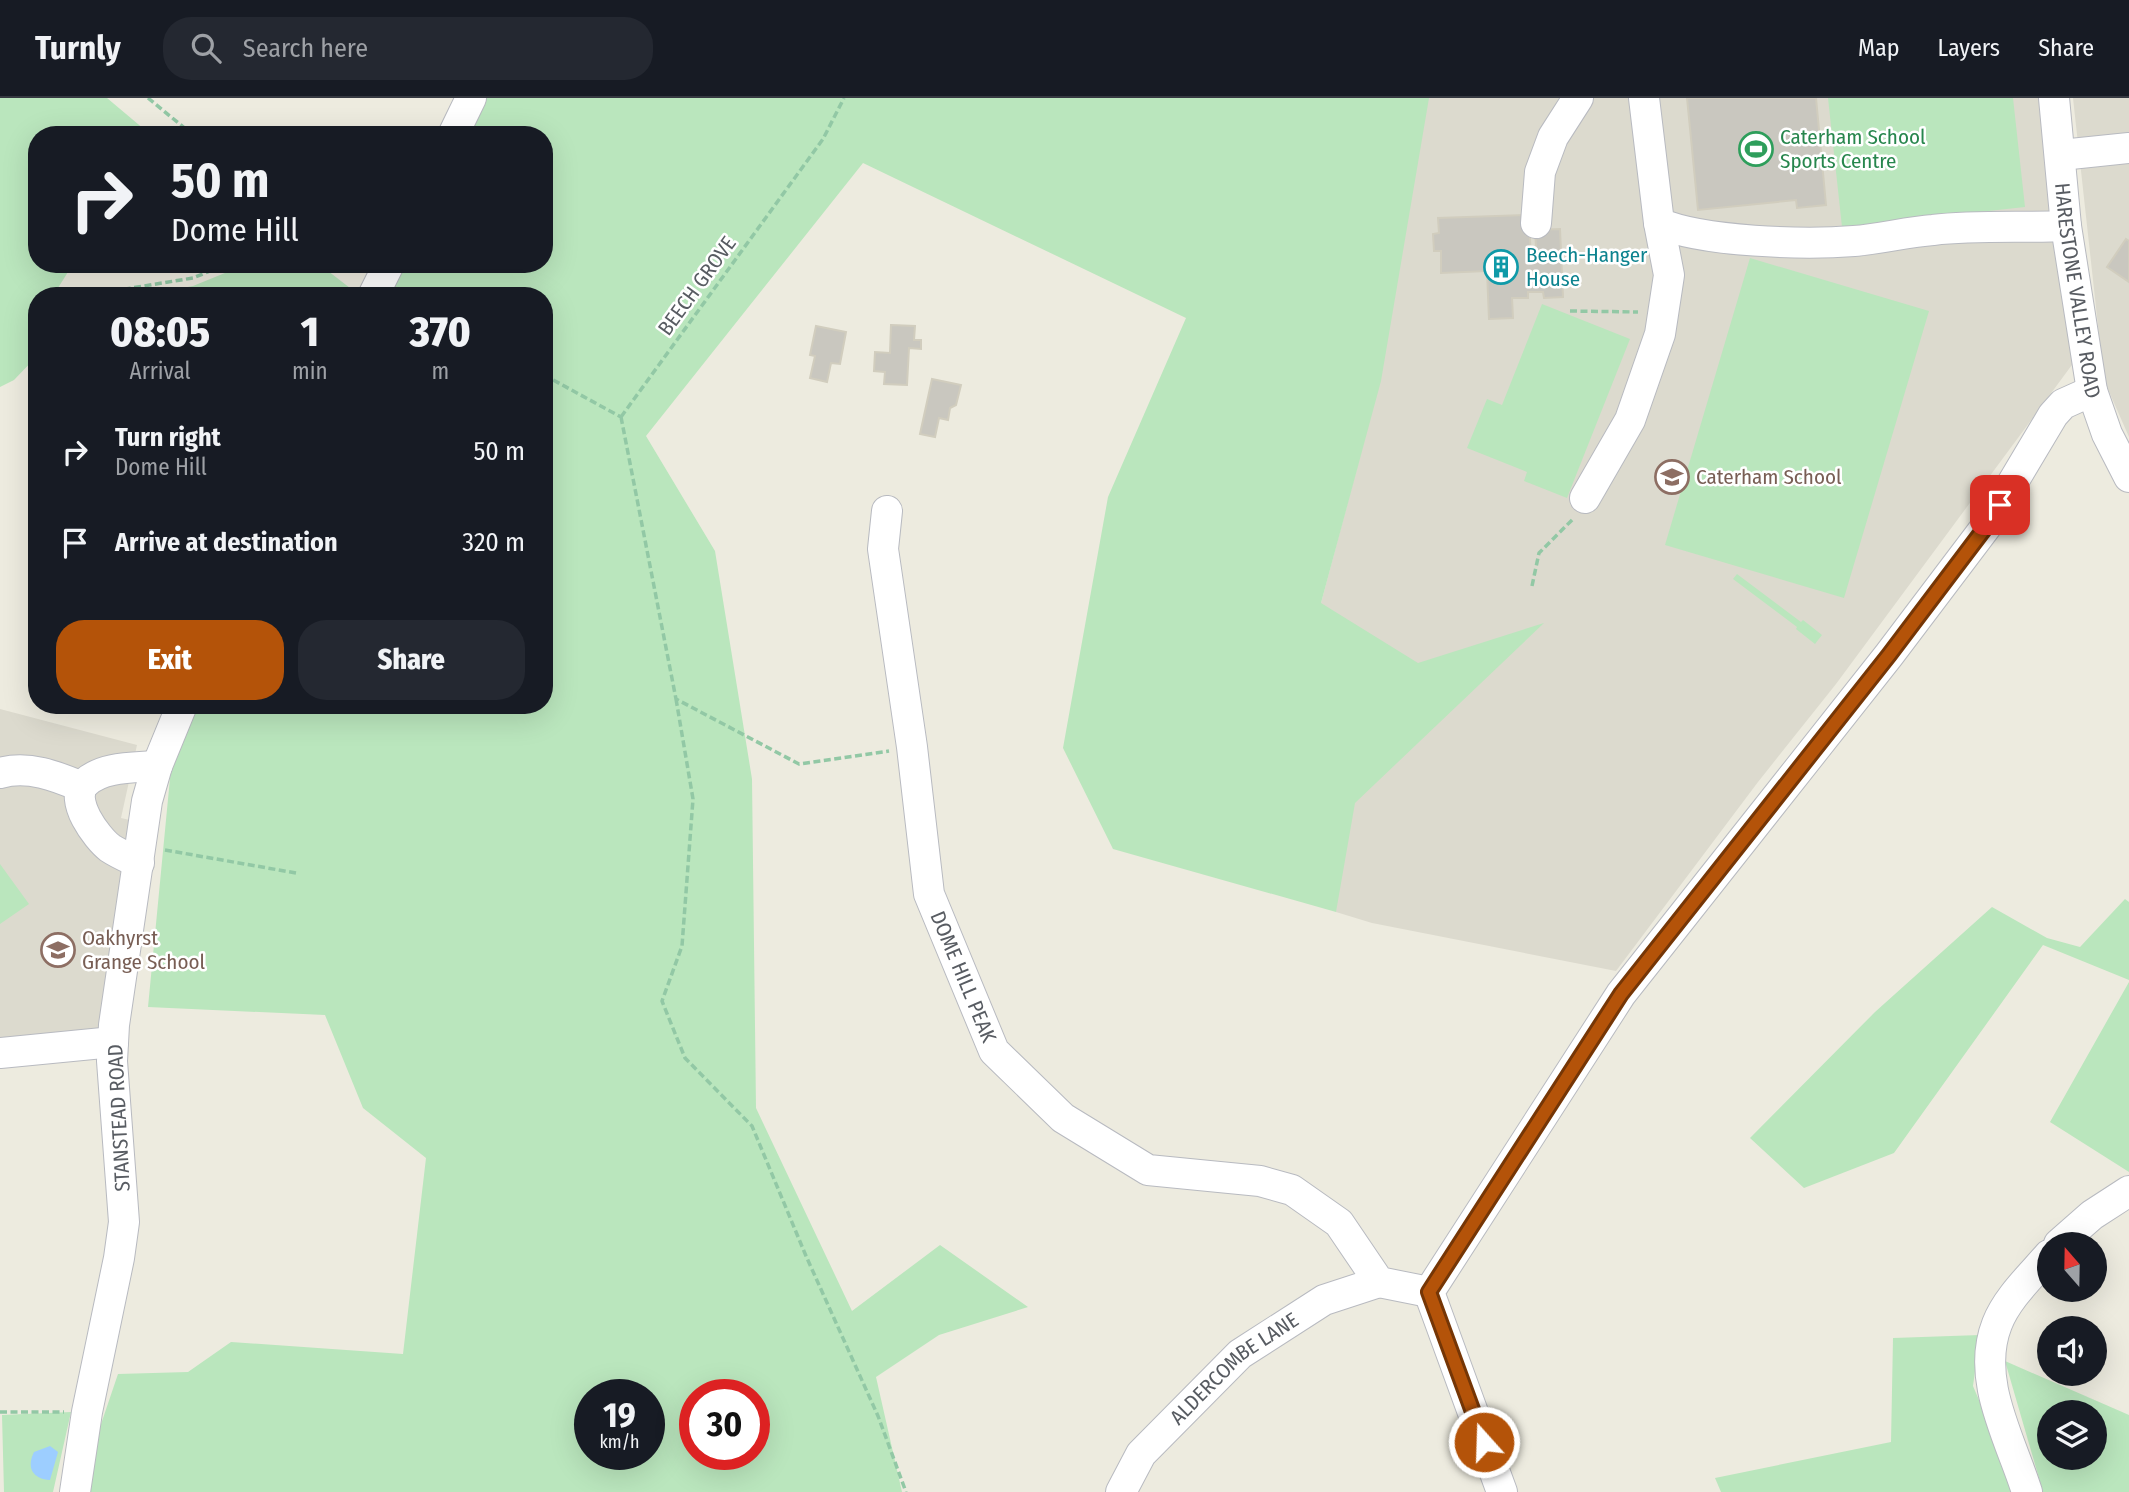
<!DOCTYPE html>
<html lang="en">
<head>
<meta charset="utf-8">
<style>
  body { margin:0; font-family:"Fira Sans Condensed",sans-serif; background:#242831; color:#f1f3f6; height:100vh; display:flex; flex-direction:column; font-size:26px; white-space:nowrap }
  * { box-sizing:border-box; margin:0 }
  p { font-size:23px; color:#9ea1a6 }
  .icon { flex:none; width:38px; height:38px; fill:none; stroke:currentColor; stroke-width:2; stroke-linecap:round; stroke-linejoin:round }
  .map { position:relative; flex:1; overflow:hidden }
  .details { position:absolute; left:28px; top:189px; width:525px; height:427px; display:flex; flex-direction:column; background:#171b24; border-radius:28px; box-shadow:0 7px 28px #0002 }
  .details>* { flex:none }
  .guide { position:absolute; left:28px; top:28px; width:525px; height:147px; border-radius:28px; box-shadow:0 7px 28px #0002; background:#171b24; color:#f1f3f6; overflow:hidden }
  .needle { width:46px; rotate:340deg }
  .controls { position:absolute; left:2037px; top:1134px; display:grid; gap:14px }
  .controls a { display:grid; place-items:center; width:70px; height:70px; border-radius:50%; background:#171b24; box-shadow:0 7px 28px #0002; font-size:35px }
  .speed { position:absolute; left:574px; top:1281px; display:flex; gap:14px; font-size:35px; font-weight:700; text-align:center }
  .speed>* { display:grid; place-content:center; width:91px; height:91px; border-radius:50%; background:#171b24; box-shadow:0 7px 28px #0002; line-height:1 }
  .speed small { font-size:18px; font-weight:400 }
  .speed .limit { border:10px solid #d22; background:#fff; color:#111 }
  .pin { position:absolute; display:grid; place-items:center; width:60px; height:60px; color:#fff; margin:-30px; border-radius:14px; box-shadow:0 4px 10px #0006 }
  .me { position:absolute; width:77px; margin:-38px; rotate:340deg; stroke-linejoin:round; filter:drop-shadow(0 0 5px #0008) }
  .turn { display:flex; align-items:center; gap:24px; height:147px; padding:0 28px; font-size:32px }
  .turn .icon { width:91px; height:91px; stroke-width:2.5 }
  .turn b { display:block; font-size:49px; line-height:60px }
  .eta { display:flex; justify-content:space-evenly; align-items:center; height:119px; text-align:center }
  .eta b { font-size:42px; font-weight:800; line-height:49px }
  .primary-button { display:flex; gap:14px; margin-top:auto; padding:14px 28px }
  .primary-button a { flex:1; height:80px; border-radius:28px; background:#b45309; color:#fff; font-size:28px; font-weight:800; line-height:80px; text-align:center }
  .primary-button a+a { background:#242831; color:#f1f3f6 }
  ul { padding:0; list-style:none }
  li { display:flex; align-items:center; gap:21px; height:91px; padding:0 28px }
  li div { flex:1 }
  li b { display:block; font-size:26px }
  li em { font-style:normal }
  header { display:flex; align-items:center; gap:42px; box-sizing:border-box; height:98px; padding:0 35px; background:#171b24; border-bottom:2px solid #363941 }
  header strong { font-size:33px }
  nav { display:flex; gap:38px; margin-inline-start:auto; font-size:24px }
  .search { width:490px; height:63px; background:#242831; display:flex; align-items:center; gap:18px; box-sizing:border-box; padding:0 24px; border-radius:28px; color:#9ea1a6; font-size:26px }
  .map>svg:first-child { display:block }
  .education { fill:#dcdace }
  .green { fill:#bae6bd; fill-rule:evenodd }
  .water { fill:#9dceff }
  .building { fill:#c9c7bf; stroke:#d1cdbe; stroke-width:2 }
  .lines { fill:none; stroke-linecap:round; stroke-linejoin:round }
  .minor-casing { stroke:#b8bac0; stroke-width:32 }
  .path { stroke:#92c8a5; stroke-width:3.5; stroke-dasharray:7 3.5; stroke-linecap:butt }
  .minor { stroke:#fff; stroke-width:30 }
  .route-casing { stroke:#753606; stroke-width:18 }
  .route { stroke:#b45309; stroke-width:12 }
  .labels { text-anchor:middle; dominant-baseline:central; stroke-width:5; stroke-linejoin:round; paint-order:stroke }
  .leisure-label { font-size:21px; fill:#27864d; stroke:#fff; text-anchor:start }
  .culture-label { font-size:21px; fill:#0d838f; stroke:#fff; text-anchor:start }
  .street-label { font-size:21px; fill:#585c62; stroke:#fff }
  .education-label { font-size:21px; fill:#785e54; stroke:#fff; text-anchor:start }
</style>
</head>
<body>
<header>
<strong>Turnly</strong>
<div class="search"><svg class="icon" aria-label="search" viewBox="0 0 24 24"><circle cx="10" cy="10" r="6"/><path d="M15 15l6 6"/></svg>Search here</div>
<nav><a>Map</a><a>Layers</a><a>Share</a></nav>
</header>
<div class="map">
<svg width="2129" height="1394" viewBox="0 0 2129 1394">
  <rect width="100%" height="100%" fill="#edebdf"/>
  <!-- education -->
  <path class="education" d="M1368,0H2042L2080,256L1836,586L1758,684L1616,873L1372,825L1336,814L1321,505L1380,283Z
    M2073,0H2129V339L2104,282Z
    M0,611L137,647L121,720L134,723L102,932L0,945Z"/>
  <!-- green -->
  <path class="green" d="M0,0H107L151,37H37V166H73L53,198H37V224L32,233L37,236V258L14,282L0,289Z
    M461,0H1429L1381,283L1321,505L1418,565L1544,525L1355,705L1336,814L1113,751L1063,650L1108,399L1186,220L863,65L646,338L715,453L752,681L756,1010L852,1213L940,1147L1028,1209L939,1237L876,1279L902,1394H88L98,1335L118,1276L188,1274L231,1244L403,1256L426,1060L363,1010L325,917L148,909L171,670L196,607H544V198H386L401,166H544V37H458ZM590,1297H649V1356H590ZM695,1297H754V1356H695Z
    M1828,0H2013L2025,109L1842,129Z
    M1750,160L1929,213L1844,500L1665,447Z
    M247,166H319L350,190L347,198H138L193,188Z
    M1542,206L1630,241L1567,400L1524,383L1527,374L1467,350L1487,301L1502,307Z
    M1737,476L1801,524L1803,522L1822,537L1815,546L1796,531L1797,529L1733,481Z
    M0,766L29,806L0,826Z
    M2125,801L2129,804V882L2043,847L1894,1055L1804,1090L1750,1040L1875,914L1992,809L2047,840L2080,849Z
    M2129,884V1074L2050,1024Z
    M1980,1237L1973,1288L2018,1394H1721L1715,1380L1891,1344L1893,1240Z
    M2005,1263L2129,1317V1394H2043ZM2049,1314H2095V1360H2049Z
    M71,1314L53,1394H4L2,1317Z"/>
  <!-- water -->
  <path class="water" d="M50,1348L58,1354L50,1382C33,1381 26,1370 34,1354Z"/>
  <!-- building -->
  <path class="building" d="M1687,0H1816L1826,107L1797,110L1796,102L1698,112Z
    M1529,117L1531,164H1537L1535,132L1560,131L1563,199L1544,200L1543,194H1528V200H1512L1513,220L1489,221L1487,173L1441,175V153H1434L1433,136L1439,135L1438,120Z
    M2126,141L2129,143V184L2107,169Z
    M891,227L915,228L914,242H921V251L909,250L907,287L884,286L885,274L874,273L875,254L890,255Z
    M816,228L846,234L840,266L831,265L827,284L810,280L815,258L810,257Z
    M932,281L961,287L956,307L950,310L948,322L939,320L935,339L920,336Z"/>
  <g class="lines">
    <!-- minor casing -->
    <g class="minor-casing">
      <g id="minor">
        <path d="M1644,0L1659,125C1702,144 1805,147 1854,143C1880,141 1907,134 1933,132C1977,127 2022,130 2066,128"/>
        <path id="s1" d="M2054,0L2066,128L2092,293L2107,336L2129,379"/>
        <path d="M453,37L471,0"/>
        <path d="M2061,57L2129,50"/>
        <path d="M1536,125L1540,74L1553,39L1578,0"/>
        <path d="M373,198L389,166"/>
        <path d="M1585,400L1630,322L1660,236L1669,177L1659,125"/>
        <path id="s2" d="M887,413L883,451L912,649L929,796L994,953L1063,1020L1148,1072L1260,1083L1292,1092L1339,1125L1379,1184L1429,1194"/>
        <path d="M0,675C28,667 56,678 82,689"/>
        <path d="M139,765C129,760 119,756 110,750C97,740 68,702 85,685C103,668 134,670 157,668"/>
        <path d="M0,955L113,944"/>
        <path d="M2059,1146L2092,1117L2129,1093"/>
        <path d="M75,1394L87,1314L119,1160L124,1124L112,963L114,927L147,703L157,668L182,607"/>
        <path id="s3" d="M1121,1394L1141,1356L1240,1256L1324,1202L1379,1184"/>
        <path d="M1502,1394L1429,1194L1621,896L1889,557L1988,426L2053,317L2063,306L2092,293"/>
        <path d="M2027,1394C2011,1342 1975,1282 1997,1226C2007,1200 2031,1178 2049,1157"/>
      </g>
    </g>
    <!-- path -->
    <path class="path" d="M148,0L193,37
      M104,198L119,192L193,180L227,166
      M1570,213L1638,214
      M544,277L621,319
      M621,319L676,601L799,666L889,653
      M621,319L823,41L844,0
      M1532,488L1539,455L1574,420
      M676,601L693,701L682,848L662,903L685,960L752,1028L806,1158L878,1318L906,1394
      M165,752L296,775
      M0,1314H64"/>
    <!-- minor -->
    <use href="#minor" class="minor"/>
  </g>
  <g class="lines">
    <!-- route casing -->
    <g class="route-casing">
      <path id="route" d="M1484,1344L1429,1194L1621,896L1889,557L1988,426L2000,407"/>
    </g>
    <!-- route -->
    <use href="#route" class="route"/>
  </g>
  <!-- icons -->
  <defs>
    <g id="stadium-ring" transform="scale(1.75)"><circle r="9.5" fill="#fff" stroke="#2e9e5b" stroke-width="1.5"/><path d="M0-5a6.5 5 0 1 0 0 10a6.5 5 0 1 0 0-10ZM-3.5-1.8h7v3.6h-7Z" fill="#2e9e5b"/></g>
    <g id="building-ring" transform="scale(1.75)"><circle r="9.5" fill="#fff" stroke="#0f9aa8" stroke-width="1.5"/><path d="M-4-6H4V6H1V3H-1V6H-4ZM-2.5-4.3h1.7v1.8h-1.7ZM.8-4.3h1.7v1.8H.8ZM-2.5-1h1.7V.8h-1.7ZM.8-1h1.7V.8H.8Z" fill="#0f9aa8"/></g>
    <g id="school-ring" transform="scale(1.75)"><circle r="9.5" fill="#fff" stroke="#8d6e63" stroke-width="1.5"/><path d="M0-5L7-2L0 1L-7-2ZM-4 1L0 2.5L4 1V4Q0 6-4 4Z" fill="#8d6e63"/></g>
  </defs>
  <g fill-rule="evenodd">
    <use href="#stadium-ring" x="1756" y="51"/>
    <use href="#building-ring" x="1501" y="169"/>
    <use href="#school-ring" x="1672" y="379"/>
    <use href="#school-ring" x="58" y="852"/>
  </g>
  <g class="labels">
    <!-- leisure labels -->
    <g class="leisure-label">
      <text x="1780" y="39">Caterham School<tspan x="1780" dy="24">Sports Centre</tspan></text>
    </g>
    <!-- culture labels -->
    <g class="culture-label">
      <text x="1526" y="157">Beech-Hanger<tspan x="1526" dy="24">House</tspan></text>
    </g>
    <!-- street labels -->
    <g class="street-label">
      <text transform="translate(697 188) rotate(-54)">BEECH GROVE</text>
      <text stroke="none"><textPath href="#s1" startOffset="194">HARESTONE VALLEY ROAD</textPath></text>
      <text stroke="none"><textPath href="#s2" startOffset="476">DOME HILL PEAK</textPath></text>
      <text transform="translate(119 1020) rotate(-93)">STANSTEAD ROAD</text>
      <text stroke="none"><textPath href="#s3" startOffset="170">ALDERCOMBE LANE</textPath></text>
    </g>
    <!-- education labels -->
    <g class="education-label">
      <text x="1696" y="379">Caterham School</text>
      <text x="82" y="840">Oakhyrst<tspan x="82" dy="24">Grange School</tspan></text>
    </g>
  </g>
</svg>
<div class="controls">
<a><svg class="needle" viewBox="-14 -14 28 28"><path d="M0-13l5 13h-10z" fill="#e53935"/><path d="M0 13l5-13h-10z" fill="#9ea1a6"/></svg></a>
<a><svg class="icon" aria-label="sound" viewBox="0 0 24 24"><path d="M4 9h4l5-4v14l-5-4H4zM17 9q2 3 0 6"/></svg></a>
<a><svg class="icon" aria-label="layers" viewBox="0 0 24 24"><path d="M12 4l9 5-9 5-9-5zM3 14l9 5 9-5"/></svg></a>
</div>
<div class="speed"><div>19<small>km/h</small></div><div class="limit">30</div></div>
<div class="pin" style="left:2000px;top:407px;background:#d93025"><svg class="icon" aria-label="arrive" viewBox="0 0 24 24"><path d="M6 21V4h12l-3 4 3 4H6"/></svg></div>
<svg class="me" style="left:1484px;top:1344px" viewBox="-20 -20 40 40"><circle r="17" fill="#b45309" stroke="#fff" stroke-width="3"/><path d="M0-11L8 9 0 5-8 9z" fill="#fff"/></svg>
<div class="guide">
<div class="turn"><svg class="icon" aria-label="right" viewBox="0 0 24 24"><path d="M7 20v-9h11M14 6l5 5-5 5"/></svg><div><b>50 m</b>Dome Hill</div></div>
</div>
<section class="details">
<div class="eta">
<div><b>08:05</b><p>Arrival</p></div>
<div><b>1</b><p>min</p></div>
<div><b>370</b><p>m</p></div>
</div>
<ul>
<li><svg class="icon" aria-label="right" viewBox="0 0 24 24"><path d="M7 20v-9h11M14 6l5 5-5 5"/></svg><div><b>Turn right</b><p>Dome Hill</p></div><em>50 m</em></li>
<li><svg class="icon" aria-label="arrive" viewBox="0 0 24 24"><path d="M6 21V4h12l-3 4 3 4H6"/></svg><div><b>Arrive at destination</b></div><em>320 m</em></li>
</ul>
<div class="primary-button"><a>Exit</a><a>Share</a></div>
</section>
</div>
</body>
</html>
